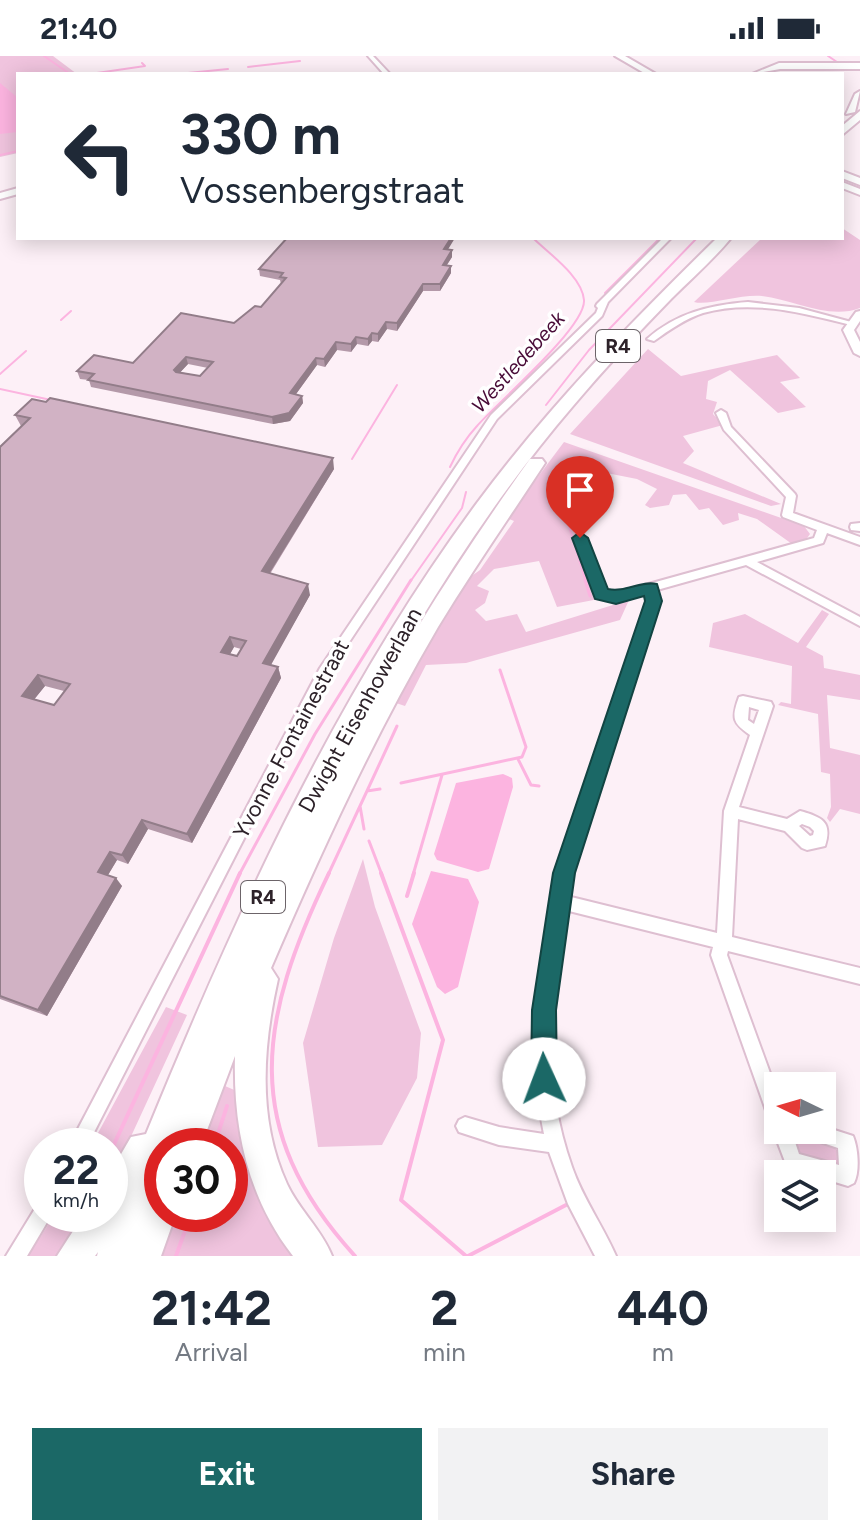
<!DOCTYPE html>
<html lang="en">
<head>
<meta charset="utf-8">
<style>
  body { margin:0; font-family:Figtree,sans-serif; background:#f2f2f3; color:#1f2937; height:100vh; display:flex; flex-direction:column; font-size:30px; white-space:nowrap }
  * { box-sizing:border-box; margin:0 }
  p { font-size:26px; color:#747a83 }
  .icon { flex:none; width:44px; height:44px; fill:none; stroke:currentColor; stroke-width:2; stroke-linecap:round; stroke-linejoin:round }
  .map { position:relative; height:1200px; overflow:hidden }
  .side { display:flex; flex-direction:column; background:#fff; flex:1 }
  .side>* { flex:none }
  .banner { position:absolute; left:16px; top:16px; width:828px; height:168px; border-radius:0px; box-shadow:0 4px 20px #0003; background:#fff; color:#1f2937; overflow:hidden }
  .needle { width:52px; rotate:275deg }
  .tools { position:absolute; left:764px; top:1016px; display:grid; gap:16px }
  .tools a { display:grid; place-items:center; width:72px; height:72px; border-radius:0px; background:#fff; box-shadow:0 4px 20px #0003; font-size:40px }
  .speed { position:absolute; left:24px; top:1072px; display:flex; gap:16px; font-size:40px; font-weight:700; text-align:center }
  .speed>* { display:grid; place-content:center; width:104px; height:104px; border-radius:50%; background:#fff; box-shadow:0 4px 20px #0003; line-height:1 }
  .speed small { font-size:20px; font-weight:400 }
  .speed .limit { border:12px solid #d22; background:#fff; color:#111 }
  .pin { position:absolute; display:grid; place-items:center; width:68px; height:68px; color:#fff; margin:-82px -34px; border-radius:50% 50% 50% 0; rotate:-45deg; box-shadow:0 0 8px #0007 }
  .pin .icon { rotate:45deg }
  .me { position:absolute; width:88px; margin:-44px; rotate:358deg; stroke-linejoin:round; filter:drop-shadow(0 0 6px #0008) }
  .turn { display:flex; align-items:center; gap:28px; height:168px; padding:0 32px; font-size:36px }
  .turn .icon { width:104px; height:104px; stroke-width:2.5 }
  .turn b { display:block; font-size:56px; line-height:68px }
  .eta { display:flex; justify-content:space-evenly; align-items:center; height:136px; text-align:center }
  .eta b { font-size:48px; font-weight:700; line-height:56px }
  .cta { display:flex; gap:16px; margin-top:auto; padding:16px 32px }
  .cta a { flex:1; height:92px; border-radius:0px; background:#1b6866; color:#fff; font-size:32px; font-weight:700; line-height:92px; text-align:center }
  .cta a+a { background:#f2f2f3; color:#1f2937 }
  .status { display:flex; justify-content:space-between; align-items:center; height:56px; padding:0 40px; background:#fff; direction:ltr }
  .status svg { height:22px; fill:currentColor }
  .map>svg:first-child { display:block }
  .green { fill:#f0c4de }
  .water { fill:#fcb4e0 }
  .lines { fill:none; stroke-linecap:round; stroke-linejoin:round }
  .stream-far2 { stroke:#fcb4e0; stroke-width:2 }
  .stream-far1 { stroke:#fcb4e0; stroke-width:3 }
  .stream { stroke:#fcb4e0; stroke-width:4 }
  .street-casing { stroke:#debfd1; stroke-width:4 }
  .secondary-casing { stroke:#debfd1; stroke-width:4 }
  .primary-casing { stroke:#debfd1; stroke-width:4 }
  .highway-casing { stroke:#debfd1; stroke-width:4 }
  .street { fill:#fff; fill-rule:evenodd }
  .secondary { fill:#fff; fill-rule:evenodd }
  .primary { fill:#fff; fill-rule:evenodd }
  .highway { fill:#fff; fill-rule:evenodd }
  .wall { fill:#b499a9; fill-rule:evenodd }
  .shaded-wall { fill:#927d89 }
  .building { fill:#d1b2c4; stroke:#927d89; stroke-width:2; fill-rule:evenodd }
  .route { fill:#1b6866; stroke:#124442; stroke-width:2 }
  .labels { text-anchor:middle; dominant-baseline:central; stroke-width:7; stroke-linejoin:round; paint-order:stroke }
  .shield { fill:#fff; stroke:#6c6469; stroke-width:2 }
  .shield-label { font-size:20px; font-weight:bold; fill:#2d2229 }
  .far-water-label { font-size:20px; font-style:italic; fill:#480b37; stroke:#fff }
  .street-label { font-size:22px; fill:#2d2229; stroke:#fff }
</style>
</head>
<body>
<div class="status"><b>21:40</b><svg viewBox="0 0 49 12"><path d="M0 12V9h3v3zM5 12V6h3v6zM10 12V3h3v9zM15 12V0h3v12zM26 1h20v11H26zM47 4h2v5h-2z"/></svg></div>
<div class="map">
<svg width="860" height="1200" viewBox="0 0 860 1200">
  <rect width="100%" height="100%" fill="#fdf0f7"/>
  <!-- green -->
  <path class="green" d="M0,0H53L77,18H18V97L0,101Z
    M842,172L860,184V252C829,264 794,244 762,240C740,238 708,250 694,246L762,182H842Z
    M648,293L681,320L777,299L800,322L780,326L806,351L778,357L730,314L708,325L706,343L717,346L713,358L723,369L683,380L694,395L683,407L781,448L771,450L570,378Z
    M564,386L804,470L810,478L805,485L792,488L757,463L738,457L739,464L723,469L709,452L699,454L686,438L673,439L669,449L650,452L645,449L657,433L637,423L576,411L553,418L599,543L557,551L539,505L494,513L477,530L489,535L485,547L475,554L486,565L517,558L526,576L629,544L620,564L466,607L426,609L405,650L396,647L466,524L480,514L514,465L507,462Z
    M822,554L829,558L806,591L823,600L824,612L860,619V644L827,639L830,692L860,699V758L840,753L830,766L827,762L831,751L830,718L821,716L818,658L778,649L781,646L791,648L792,610L709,591L713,567L745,558L798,587Z
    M363,803L375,851L421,977L417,1022L382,1089L318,1091L303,987L334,882Z
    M166,951L187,959L110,1126V1090H91Z
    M225,1030L239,1036L304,1200H161L177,1158H230V1090H202Z
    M801,1078C817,1083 834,1084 841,1101L838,1108L800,1100L792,1087L793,1079Z
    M55,1158H90L104,1180L96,1200H28Z"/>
  <!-- water -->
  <path class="water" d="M0,27L18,42V76L0,78Z
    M503,718L512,722L513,731L489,813L478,816L437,804L434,798L456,727Z
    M431,815L468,823L479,846L458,931L445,938L437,931L412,868Z"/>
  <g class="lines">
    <!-- stream-far2 -->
    <path class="stream-far2" d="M44,0L70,18
      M828,0L837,6
      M248,11L300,5
      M90,18L145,10L142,7
      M178,18L228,13
      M0,99L18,95
      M605,237L660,182
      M61,264L71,255
      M0,318L26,295
      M0,333L51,344
      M546,349L589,294L697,182
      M352,403L397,329
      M450,411C457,396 466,382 477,370C498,346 586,271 584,244C582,220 548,197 533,182
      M555,439L567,464L586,526
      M410,526L462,452L466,436"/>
    <!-- stream-far1 -->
    <path class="stream-far1" d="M585,524L590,540
      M518,703L531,729L539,730
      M401,727L522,701L526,691L500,614
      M367,735L397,670
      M364,773L360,750L367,735L380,733
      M369,785L382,819
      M239,819L315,678L411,524
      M328,819L360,750
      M413,819L442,719"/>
    <!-- stream -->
    <path class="stream" d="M329,817C259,962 238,1072 355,1200
      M381,817L443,984L401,1144L466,1200
      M407,840L414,817
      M214,1090L227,1050
      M110,1097L240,817
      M176,1200L191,1158
      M468,1200L566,1149"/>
    <!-- street casing -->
    <g class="street-casing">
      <path id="street" d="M368,0H373L390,18H384Z
        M663,182H671L608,246L602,260L497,363L328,618L87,1090H69L320,612L491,359L596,257L598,252L596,250L597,248Z
        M748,246L799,252L855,267L851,269C803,257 752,243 703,257C685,263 669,274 654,285L647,283C676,257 710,249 748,246Z
        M721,354L726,357L731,371L795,438L796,440L793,457L860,481V489L827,477L823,487L757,506L860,561V570L746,509L657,534L659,545L571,817L567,840L717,877L724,755L750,679C733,667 731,663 739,641L743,640L771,646L773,650L739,751L787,763L800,755C821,761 833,765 825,790L807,794L802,792L785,775L738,763L732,881L860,912V928L728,895L727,899L778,1039V1074H791L799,1098L839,1109L838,1092L802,1080L799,1074H822V1070L853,1080C858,1092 860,1115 854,1127L848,1130L822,1122V1118H807L787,1111L773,1074L775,1070L772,1069L769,1063L711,899L713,891L565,854C561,887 555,919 552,952C548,1006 554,1060 572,1111C583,1143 603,1170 616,1200H595L568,1148L549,1096L499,1089L459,1076L456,1070L459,1064L465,1061L499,1071L544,1078C530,1011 535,952 545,885C549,862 552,840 557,817L647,545L646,537L616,545L597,541L575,482L576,479L580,478L585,482L605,535L616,537L814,482L817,474L783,461L782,459L786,441L724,374L716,357ZM749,651L759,654L754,668L748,664ZM802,768L810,771L814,775L813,779L810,780L799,770Z
        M860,467V475L851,474L850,471L851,468Z
        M42,1149V1158H52L27,1200H6L36,1151Z"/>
    </g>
    <!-- secondary casing -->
    <g class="secondary-casing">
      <path id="secondary" d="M842,126L860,133V139L842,132Z
        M18,132V138L0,143V137Z
        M860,255V265L854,274L860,286V300L854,297L843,274L856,256Z"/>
    </g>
    <!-- primary casing -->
    <g class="primary-casing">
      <path id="primary" d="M615,0H625L656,18H646Z
        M842,115L860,122V129L842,122Z"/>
    </g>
    <!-- highway casing -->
    <g class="highway-casing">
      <path id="highway" d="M779,7H860V13H780L752,18Z
        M860,35L855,56L846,58L855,38Z
        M860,55V64L842,79V70Z
        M717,182H731C713,204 691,223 671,243C637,278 604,313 573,350C483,455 411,573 347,695C401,593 463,497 530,403H542L545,407C509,462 472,515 438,571C374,680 321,796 271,912L278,923C263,990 257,1063 287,1128C299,1154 322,1174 332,1200H293C248,1142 233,1073 235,1000L201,1090H162V1119L155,1137L162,1134V1158H176L161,1200H97L98,1196L95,1200H57L84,1158H110V1117L131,1081L146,1078C236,858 335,639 477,447C548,351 632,265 717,182Z"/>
    </g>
    <!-- street -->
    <use href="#street" class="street"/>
    <!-- secondary -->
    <use href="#secondary" class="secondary"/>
    <!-- primary -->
    <use href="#primary" class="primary"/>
    <!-- highway -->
    <use href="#highway" class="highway"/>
  </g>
  <!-- wall -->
  <path class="wall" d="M448,194H452V201L447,209L451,217L440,235H423L397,275L387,273L378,286L372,285L368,290L357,288L351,296L337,294L325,311L317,309L296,338L302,340L303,347L290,365L273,368L91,331L89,324L80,323L77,315L133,307L234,267L261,251L281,228L280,224L260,220L259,213ZM188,308L208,312L200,320L180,316Z
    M15,359L334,413L270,518L310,539L270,609L278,611L281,622L192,787L148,773L128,808L117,804L108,819L122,830L47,960L0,943V391L21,370ZM234,591L241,593L237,600L230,598ZM45,630L64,635L54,649L34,643Z"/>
  <!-- shaded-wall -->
  <path class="shaded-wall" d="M451,182H455L444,200V193Z
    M452,194V201L442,216L443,209Z
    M451,210V217L440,235V228Z
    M423,228V235L397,275V267Z
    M386,266L387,273L378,286V278Z
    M372,277V285L368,290V283Z
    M356,281L357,288L351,296V288Z
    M336,286L337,294L325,311L324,303Z
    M186,301L188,308L176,321L174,314Z
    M316,302L317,309L291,345L290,337Z
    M302,340L303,347L290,365L273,368L272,361Z
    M333,402L334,413L264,526L262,515Z
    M308,528L310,539L266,618L263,607Z
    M230,581L234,591L225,607L221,596Z
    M278,611L281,622L192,787L187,778Z
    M38,619L45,630L29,650L22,640Z
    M142,764L148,773L128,808L122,799Z
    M110,796L117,804L105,824L98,816Z
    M116,822L122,830L47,960L38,954Z"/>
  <!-- building -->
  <path class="building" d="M287,182H451L444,193L452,194L443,209L451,210L440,228H423L397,267L386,266L378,278L372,277L368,283L356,281L351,288L336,286L324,303L316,302L290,337L302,340L289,357L272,361L88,324L94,318L77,315L94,299L133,307L181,257L234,267L255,250L261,251L286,222L280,221L283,217L259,213ZM186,301L213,306L200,320L176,316L174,314Z
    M50,342L333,402L262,515L308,528L263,607L278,611L187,778L142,764L122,799L110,796L98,816L116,822L38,954L0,940V391L30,362L15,359L32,343L46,346ZM230,581L246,585L237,600L221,596ZM38,619L70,628L54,649L22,640Z"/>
  <!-- route -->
  <path class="route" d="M580,476L588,482L608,533C625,537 641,524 657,528L662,545L575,817L556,954L557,1023L553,1032L544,1036L535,1032L531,1023L532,954L553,817L645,545L644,540L616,548L595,543L572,482Z"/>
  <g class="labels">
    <!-- shield labels -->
    <g class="shield">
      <rect x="596" y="274" width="44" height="32" rx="6"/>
      <rect x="241" y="825" width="44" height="32" rx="6"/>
    </g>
    <g class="shield-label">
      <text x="618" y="290">R4</text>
      <text x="263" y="841">R4</text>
    </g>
    <!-- far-water labels -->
    <g class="far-water-label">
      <text transform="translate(518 306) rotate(-48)">Westledebeek</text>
    </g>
    <!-- street labels -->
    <g class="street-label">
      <text transform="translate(360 654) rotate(-61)">Dwight Eisenhowerlaan</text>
      <text transform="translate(291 683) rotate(-62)">Yvonne Fontainestraat</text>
    </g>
  </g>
</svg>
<div class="tools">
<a><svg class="needle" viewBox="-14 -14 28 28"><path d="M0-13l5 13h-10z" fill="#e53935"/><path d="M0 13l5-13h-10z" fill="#747a83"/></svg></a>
<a><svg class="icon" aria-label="layers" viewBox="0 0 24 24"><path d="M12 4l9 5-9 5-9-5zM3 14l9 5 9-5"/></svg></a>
</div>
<div class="speed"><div>22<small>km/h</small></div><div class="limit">30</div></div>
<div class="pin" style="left:580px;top:482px;background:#d93025"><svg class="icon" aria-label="arrive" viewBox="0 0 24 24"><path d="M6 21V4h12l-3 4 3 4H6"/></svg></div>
<svg class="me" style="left:544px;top:1023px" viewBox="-20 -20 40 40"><circle r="19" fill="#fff"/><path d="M0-13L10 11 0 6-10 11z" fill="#1b6866"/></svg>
<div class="banner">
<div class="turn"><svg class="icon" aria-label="left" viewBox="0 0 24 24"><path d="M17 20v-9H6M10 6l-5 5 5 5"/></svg><div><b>330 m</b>Vossenbergstraat</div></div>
</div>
</div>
<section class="side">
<div class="eta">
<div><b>21:42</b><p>Arrival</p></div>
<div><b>2</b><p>min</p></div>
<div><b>440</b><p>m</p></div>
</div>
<div class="cta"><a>Exit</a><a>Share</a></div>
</section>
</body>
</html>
